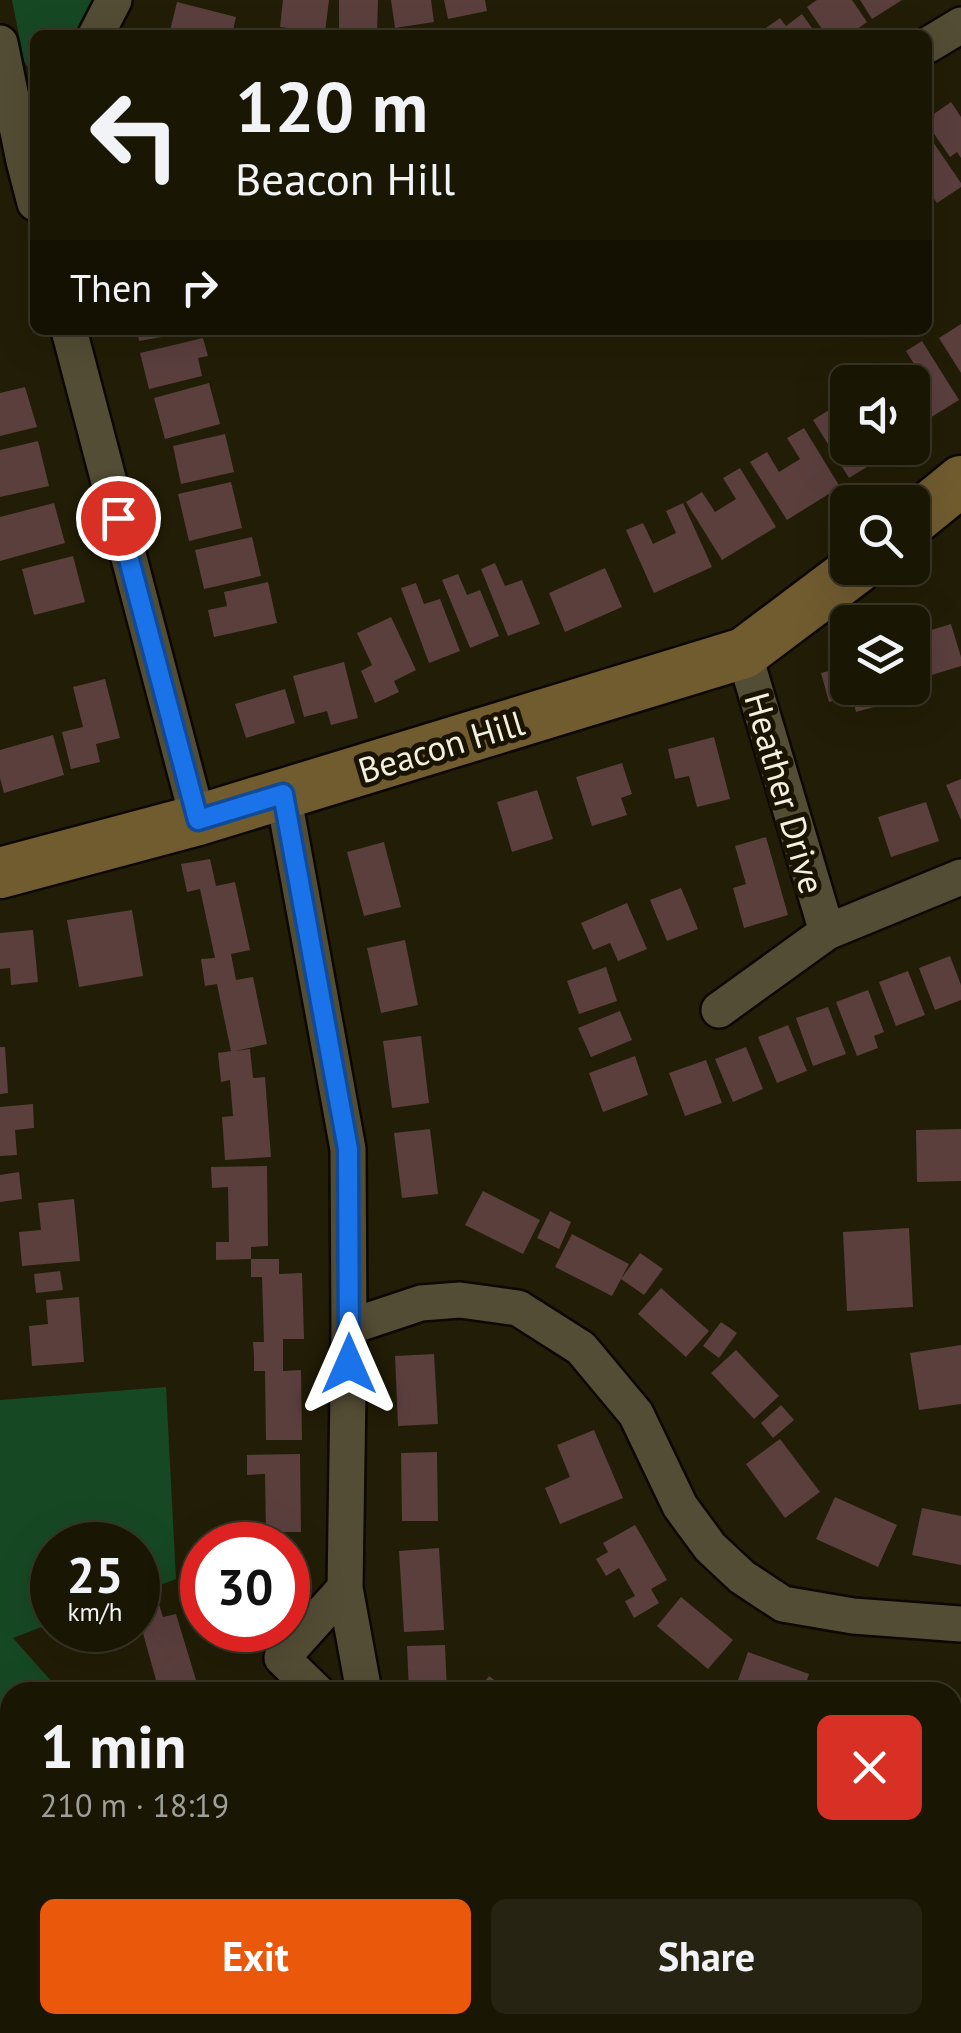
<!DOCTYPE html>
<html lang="en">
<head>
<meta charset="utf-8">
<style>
  body { margin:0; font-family:"PT Sans",sans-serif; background:#272313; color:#f1f3f6; height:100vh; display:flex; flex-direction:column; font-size:38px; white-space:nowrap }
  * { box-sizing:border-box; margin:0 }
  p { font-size:32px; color:#9f9f9a }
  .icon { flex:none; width:55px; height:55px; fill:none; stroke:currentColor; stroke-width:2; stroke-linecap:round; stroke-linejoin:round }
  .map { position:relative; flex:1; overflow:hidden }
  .side { position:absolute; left:0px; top:1682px; width:962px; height:352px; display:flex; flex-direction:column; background:#1a1604; border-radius:30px 30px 0 0; box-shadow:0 10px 40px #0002,0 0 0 2px #383526 }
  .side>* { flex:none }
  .banner { position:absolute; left:30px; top:30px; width:902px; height:305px; border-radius:15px; box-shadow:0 10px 40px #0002,0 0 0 2px #383526; background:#1a1604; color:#f1f3f6; overflow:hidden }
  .controls { position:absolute; left:830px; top:365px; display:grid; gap:20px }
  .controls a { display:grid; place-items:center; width:100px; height:100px; border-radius:15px; background:#1a1604; box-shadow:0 10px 40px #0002,0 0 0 2px #383526; font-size:50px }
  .speed { position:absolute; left:30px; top:1522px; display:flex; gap:20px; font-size:50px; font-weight:700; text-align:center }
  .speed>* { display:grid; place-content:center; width:130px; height:130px; border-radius:50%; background:#1a1604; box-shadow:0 10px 40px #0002,0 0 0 2px #383526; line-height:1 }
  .speed small { font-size:25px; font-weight:400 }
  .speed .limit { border:15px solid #d22; background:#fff; color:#111 }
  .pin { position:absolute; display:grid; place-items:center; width:85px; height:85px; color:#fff; margin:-42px; border:5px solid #fff; border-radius:50%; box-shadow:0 2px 10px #0007 }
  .me { position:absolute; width:110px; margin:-55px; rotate:0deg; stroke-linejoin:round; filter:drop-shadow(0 0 8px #0008) }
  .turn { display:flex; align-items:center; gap:35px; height:210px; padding:0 40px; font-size:45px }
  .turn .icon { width:130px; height:130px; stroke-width:2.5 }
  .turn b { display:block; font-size:70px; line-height:85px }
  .then { display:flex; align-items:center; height:95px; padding:0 40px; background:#0003; gap:20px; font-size:38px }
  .round { display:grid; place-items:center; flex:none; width:105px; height:105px; border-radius:15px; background:#272313 }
  .headline { display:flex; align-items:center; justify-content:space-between; height:170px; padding:0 40px }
  h1 { font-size:60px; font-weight:800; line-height:75px }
  .button { display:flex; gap:20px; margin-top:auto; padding:20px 40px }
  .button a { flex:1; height:115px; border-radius:15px; background:#ea580c; color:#fff; font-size:40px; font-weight:800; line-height:115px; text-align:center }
  .button a+a { background:#272313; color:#f1f3f6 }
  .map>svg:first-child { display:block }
  .green { fill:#174824 }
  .building { fill:#5a3f3d }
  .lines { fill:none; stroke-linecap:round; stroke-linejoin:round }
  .street-casing { stroke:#0c0700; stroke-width:40 }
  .secondary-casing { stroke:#0c0700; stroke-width:55 }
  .street { stroke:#534d35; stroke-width:35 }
  .secondary { stroke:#715c30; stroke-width:50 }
  .route-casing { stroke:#114b97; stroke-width:25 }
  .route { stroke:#1a73e8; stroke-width:18 }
  .labels { text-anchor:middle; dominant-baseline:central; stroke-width:10; stroke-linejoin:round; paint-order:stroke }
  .street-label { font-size:35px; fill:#f3f0e2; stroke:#191300 }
</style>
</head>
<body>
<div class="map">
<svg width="961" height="2033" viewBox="0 0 961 2033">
  <rect width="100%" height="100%" fill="#221d06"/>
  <!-- green -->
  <path class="green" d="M12,0H100L81,35H35V78L24,61Z
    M166,1387L176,1579L138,1593V1545H52V1623L13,1638L61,1692H10V1891L0,1880V1400Z
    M138,2025H357L364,2033H146Z
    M383,2025H940L955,2033H375Z"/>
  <!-- building -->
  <path class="building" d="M283,0H329L325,32L280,27Z
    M339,0H378L377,35H339Z
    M391,0H431L434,22L395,28Z
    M444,0H485L487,11L448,19Z
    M817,0H852L867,22L849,35H826L807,7Z
    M860,0H902L872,19Z
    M177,2L236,17L232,35H169Z
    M802,14L817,35H771L766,28L780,18L786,26Z
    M951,102L961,117V158L957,152L950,157L928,125V118Z
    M933,142L961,183V187L937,203L928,190V146Z
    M961,324V373L939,338Z
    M137,330H191V332L139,341Z
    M203,338L208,356L198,358L202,376L149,389L140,353Z
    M922,341L959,400L912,429V382H902L919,372L906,351Z
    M885,366L896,382H873L869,376Z
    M209,383L220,424L165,439L154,398Z
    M25,387L37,427L0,436V393Z
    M829,410L841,429L848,425V448H898L849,478L813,420Z
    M804,428L840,487L787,520L750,462L767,452L779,472L800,459L787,438Z
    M225,434L234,472L181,484L173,446Z
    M38,441L49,486L0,497V450Z
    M740,468L776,527L722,560L686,502L702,492L715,512L736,499L723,478Z
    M231,482L242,528L189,541L178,494Z
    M54,503L65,543L0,561V517Z
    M683,503L712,567L654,593L626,530L643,523L653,544L676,533L666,511Z
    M252,537L261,576L204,589L195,550Z
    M73,556L85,602L34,615L22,569Z
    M495,563L505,586L522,580L540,624L508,636L481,569Z
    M605,568L622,607L565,632L549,593Z
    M458,574L467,595L480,590L499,636L470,648L442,580Z
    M268,582L277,623L214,637L208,610L227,606L224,592Z
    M416,583L424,604L440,599L460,651L429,663L401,588Z
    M391,617L416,670L394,681L399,692L375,703L361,671L372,665L357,633Z
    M951,624L961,657V666L919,679L912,658V636Z
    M344,662L358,718L331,725L327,711L304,717L293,676Z
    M848,666V688H888L892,702L856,712L852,695L829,702L821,673Z
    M105,679L120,738L96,744L100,762L71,769L62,732L83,727L73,687Z
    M285,689L295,723L246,738L235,704Z
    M53,735L64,775L4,793L0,778V750Z
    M714,737L730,799L697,807L689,776L675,779L668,749Z
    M622,763L632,794L621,798L627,815L592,826L576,777Z
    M961,779V820L946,785Z
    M537,790L553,839L512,852L497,802Z
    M926,802L939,841L891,857L878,817Z
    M766,837L788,915L744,928L733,888L746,884L735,846Z
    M384,842L401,907L364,916L347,852Z
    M210,859L216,886L235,882L250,950L231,954L236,980L253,977L267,1044L235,1051L250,1049L253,1078L265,1077L271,1157L225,1160L222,1117L233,1116L230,1080L221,1082L218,1053L231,1051L217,984L205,986L201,959L215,958L200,889L187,892L181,864Z
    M681,888L698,929L667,941L650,900Z
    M627,903L647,949L618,961L610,943L593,950L581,923Z
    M132,910L143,976L79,987L67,920Z
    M33,930L38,982L11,985L10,968L0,969V933Z
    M405,940L418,1005L381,1013L367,948Z
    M950,956L961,985V1000L935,1010L919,968Z
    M606,967L617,1001L579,1014L567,981Z
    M908,971L925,1015L896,1026L879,982Z
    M868,990L884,1032L874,1036L878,1048L857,1056L836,1002Z
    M828,1007L846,1054L813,1066L796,1018Z
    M620,1011L632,1040L591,1057L578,1028Z
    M788,1025L807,1071L777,1083L758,1037Z
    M421,1036L429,1103L392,1108L383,1041Z
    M0,1047H5L8,1093L0,1094Z
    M746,1047L763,1089L733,1102L715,1059Z
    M635,1056L648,1095L603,1112L589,1073Z
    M706,1060L722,1103L685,1116L669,1073Z
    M33,1104L34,1128L15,1130L17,1155L0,1156V1107Z
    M430,1129L438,1194L402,1198L394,1133Z
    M961,1129V1181L917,1182L916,1130Z
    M267,1166L268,1246L251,1247V1259H279V1274L302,1273L304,1339H283V1371L301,1370L302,1440H266L265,1371H254V1356L253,1342H264L262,1277H251V1259L216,1260V1242H229L228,1187L212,1188L211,1167Z
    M19,1172L22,1199L0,1202V1175Z
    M483,1191L540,1220L523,1254L465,1225Z
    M74,1199L80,1261L22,1266L19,1232L41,1230L38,1203Z
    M550,1211L571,1222L559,1249L537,1238Z
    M909,1228L913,1307L847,1311L843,1232Z
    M572,1234L629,1264L621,1279L640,1253L663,1269L644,1295L621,1279L612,1296L555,1267Z
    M60,1271L63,1290L36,1293L34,1274Z
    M661,1288L709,1331L686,1357L638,1314Z
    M79,1297L84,1362L32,1366L29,1326L48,1324L46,1300Z
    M721,1322L737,1333L719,1358L703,1346Z
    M961,1345V1404L919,1410L910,1353Z
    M736,1350L779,1396L754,1419L711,1373Z
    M434,1354L438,1424L398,1426L395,1356Z
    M781,1405L794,1420L773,1438L761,1423Z
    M594,1430L623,1498L560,1524L545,1488L570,1477L557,1445Z
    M780,1439L820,1492L785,1518L746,1464Z
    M437,1452L438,1521H402L401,1453Z
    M300,1454L301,1532H281V1545H253V1531H266L265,1474L247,1475V1455Z
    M835,1497L897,1525L878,1567L816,1539Z
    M922,1508L961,1516V1565L912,1555Z
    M635,1525L667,1580L651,1589L659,1603L634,1618L625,1601L635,1596L619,1568L606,1576L596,1559L608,1552L603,1543Z
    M439,1548L444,1630L404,1632L399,1551Z
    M681,1597L733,1640L708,1669L657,1626Z
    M157,1598L163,1617L176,1614L196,1680L159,1691L141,1626H138V1604Z
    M445,1645L447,1692H409L407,1646Z
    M748,1652L809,1674L803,1692H764L737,1683Z
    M489,1676L508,1690L507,1692H477Z
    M838,1682L865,1692H834Z
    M952,1728L961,1731V1773L952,1770Z"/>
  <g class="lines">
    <!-- street casing -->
    <g class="street-casing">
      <path id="street" d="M96,35L114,0
        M0,43L24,161L35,203
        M928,45L961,25
        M69,330L198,820
        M744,653L827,932
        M283,794L348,1149L349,1327L345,1588L282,1658L317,1692
        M719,1010L827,932L961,877
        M349,1327L421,1303L460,1300L518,1308L581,1348L636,1414L680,1506L710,1547L742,1577L783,1604L853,1616L961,1624
        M345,1588L364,1692
        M952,1953L961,1935"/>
    </g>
    <!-- secondary casing -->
    <g class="secondary-casing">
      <path id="secondary" d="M912,521L961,481
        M0,873L198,820L744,653L857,568"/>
    </g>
    <!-- street -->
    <use href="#street" class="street"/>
    <!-- secondary -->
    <use href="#secondary" class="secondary"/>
  </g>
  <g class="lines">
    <!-- route casing -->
    <g class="route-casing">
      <path id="route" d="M118,518L198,820L283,794L348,1149L349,1364"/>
    </g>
    <!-- route -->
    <use href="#route" class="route"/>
  </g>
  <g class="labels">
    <!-- street labels -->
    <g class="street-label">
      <text transform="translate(441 746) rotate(-17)">Beacon Hill</text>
      <text transform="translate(785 793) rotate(74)">Heather Drive</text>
    </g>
  </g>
</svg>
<div class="controls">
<a><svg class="icon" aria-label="sound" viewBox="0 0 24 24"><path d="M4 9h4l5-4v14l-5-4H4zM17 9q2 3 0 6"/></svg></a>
<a><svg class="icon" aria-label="search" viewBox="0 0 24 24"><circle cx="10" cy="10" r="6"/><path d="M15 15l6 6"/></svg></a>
<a><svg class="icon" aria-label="layers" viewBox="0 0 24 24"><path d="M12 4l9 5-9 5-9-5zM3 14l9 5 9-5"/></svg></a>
</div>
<div class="speed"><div>25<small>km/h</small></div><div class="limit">30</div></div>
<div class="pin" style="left:118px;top:518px;background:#d93025"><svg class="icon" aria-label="arrive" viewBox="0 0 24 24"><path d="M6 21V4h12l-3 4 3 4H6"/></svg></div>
<svg class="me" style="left:349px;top:1364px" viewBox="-20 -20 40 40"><path d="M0-17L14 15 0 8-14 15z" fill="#1a73e8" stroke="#fff" stroke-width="4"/></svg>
<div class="banner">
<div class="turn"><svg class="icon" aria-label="left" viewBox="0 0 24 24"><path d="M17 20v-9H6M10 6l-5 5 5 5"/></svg><div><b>120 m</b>Beacon Hill</div></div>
<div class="then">Then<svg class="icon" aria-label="right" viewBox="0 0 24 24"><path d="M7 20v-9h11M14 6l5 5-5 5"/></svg></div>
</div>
<section class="side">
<div class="headline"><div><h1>1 min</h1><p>210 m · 18:19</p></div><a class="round" style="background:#d93025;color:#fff"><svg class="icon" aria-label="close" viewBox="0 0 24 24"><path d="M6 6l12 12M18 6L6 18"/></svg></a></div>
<div class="button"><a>Exit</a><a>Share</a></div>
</section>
</div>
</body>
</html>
